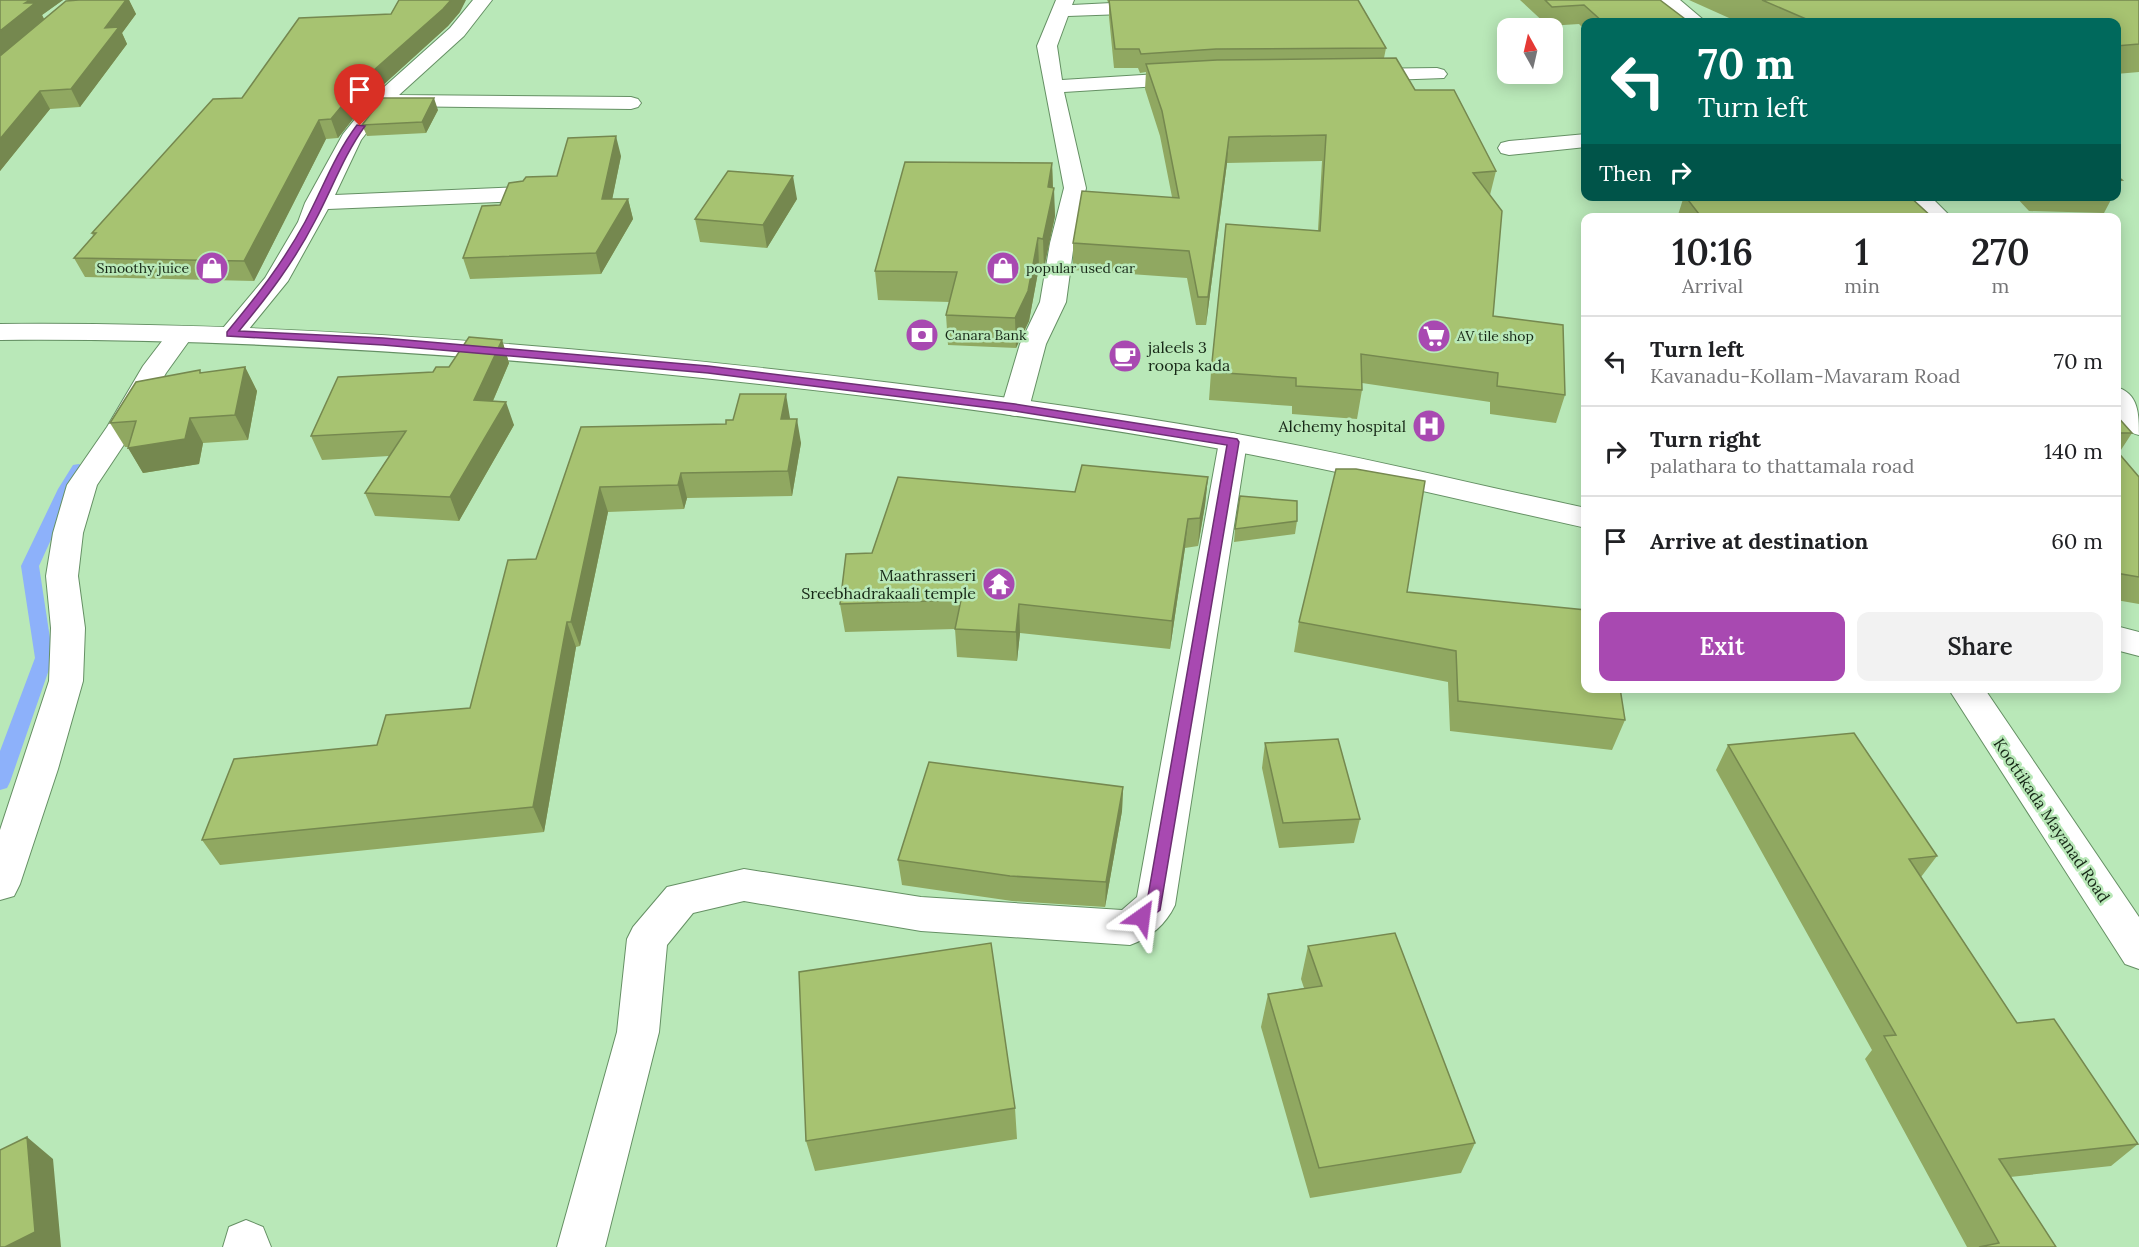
<!DOCTYPE html>
<html lang="en">
<head>
<meta charset="utf-8">
<style>
  body { margin:0; font-family:Lora,serif; background:#f2f2f2; color:#202124; height:100vh; display:flex; flex-direction:column; font-size:22px; white-space:nowrap }
  * { box-sizing:border-box; margin:0 }
  p { font-size:20px; color:#757577 }
  .icon { flex:none; width:33px; height:33px; fill:none; stroke:currentColor; stroke-width:2; stroke-linecap:round; stroke-linejoin:round }
  .map { position:relative; flex:1; overflow:hidden }
  .panel { position:absolute; left:1581px; top:213px; width:540px; height:480px; display:flex; flex-direction:column; background:#fff; border-radius:12px; box-shadow:0 3px 15px #0003 }
  .panel>* { flex:none }
  .guide { position:absolute; left:1581px; top:18px; width:540px; height:183px; border-radius:12px; box-shadow:0 3px 15px #0003; background:#00695c; color:#fff; overflow:hidden }
  .needle { width:39px; rotate:352deg }
  .fabs { position:absolute; left:1497px; top:18px; display:grid; gap:12px }
  .fabs a { display:grid; place-items:center; width:66px; height:66px; border-radius:12px; background:#fff; box-shadow:0 3px 15px #0003; font-size:30px }
  .pin { position:absolute; display:grid; place-items:center; width:51px; height:51px; color:#fff; margin:-62px -26px; border-radius:50% 50% 50% 0; rotate:-45deg; box-shadow:0 0 6px #0007 }
  .pin .icon { rotate:45deg }
  .me { position:absolute; width:66px; margin:-33px; rotate:31deg; stroke-linejoin:round; filter:drop-shadow(0 0 4px #0008) }
  .turn { display:flex; align-items:center; gap:21px; height:126px; padding:0 18px; font-size:27px }
  .turn .icon { width:78px; height:78px; stroke-width:2.5 }
  .turn b { display:block; font-size:42px; line-height:51px }
  .then { display:flex; align-items:center; height:57px; padding:0 18px; background:#0003; gap:12px; font-size:22px }
  .eta { display:flex; justify-content:space-evenly; align-items:center; height:102px; text-align:center }
  .eta b { font-size:36px; font-weight:600; line-height:42px }
  .button { display:flex; gap:12px; margin-top:auto; padding:12px 18px }
  .button a { flex:1; height:69px; border-radius:12px; background:#a849b1; color:#fff; font-size:24px; font-weight:600; line-height:69px; text-align:center }
  .button a+a { background:#f2f2f2; color:#202124 }
  ul { padding:0; list-style:none }
  li { display:flex; align-items:center; gap:18px; height:90px; padding:0 18px; border-top:2px solid #e0e0e0 }
  li div { flex:1 }
  li b { display:block; font-size:22px }
  li em { font-style:normal }
  .map>svg:first-child { display:block }
  .lines { fill:none; stroke-linecap:round; stroke-linejoin:round }
  .stream { fill:#8db1fa; fill-rule:evenodd }
  .minor-casing { stroke:#659064; stroke-width:2 }
  .major-casing { stroke:#659064; stroke-width:2 }
  .minor { fill:#fff; fill-rule:evenodd }
  .major { fill:#fff; fill-rule:evenodd }
  .wall { fill:#90a861 }
  .shaded-wall { fill:#75884f }
  .building { fill:#a7c371; stroke:#75884f; stroke-width:1.5 }
  .route { fill:#a849b1; stroke:#6d2f73; stroke-width:1.5 }
  .labels { text-anchor:middle; dominant-baseline:central; stroke-width:5; stroke-linejoin:round; paint-order:stroke }
  .far-poi-label { font-size:14px; fill:#162716; stroke:#b9e8b8; text-anchor:start }
  .poi-label { font-size:16px; fill:#162716; stroke:#b9e8b8; text-anchor:end }
  .street-label { font-size:16px; fill:#162716; stroke:#b9e8b8 }
</style>
</head>
<body>
<div class="map">
<svg width="2139" height="1247" viewBox="0 0 2139 1247">
  <rect width="100%" height="100%" fill="#b9e8b8"/>
  <g class="lines">
    <!-- stream -->
    <path class="stream" d="M79,464L87,469L74,489L39,566L53,658L10,782L7,788L0,790V751L35,658L21,566L58,489L73,465Z"/>
    <!-- minor casing -->
    <g class="minor-casing">
      <path id="minor" d="M473,0H492L464,36L399,95L631,97L638,99L641,103L638,107L631,109L387,106L361,140L335,195L520,187L528,189L531,194L528,199L520,201L328,209L288,281L240,340L231,342L222,340L218,334L265,278L298,222L305,203L343,134L373,97L450,28Z
        M1056,0H1074L1072,5L1152,1L1161,7L1152,13L1068,16L1057,46L1062,80L1191,72L1198,74L1201,78L1198,82L1191,84L1064,92L1086,188L1074,243L1066,302L1046,344L1029,408L1025,414L1015,416L1005,414L1001,408L1020,344L1040,302L1050,243L1064,188L1037,46Z
        M1659,0H1680L1706,22H1686Z
        M1437,68L1444,70L1447,74L1444,78L1360,81L1353,79L1350,75L1353,71L1360,69Z
        M1586,134V147L1509,155L1501,153L1498,148L1501,143L1509,141Z
        M1904,196H1930L1952,218H1926Z
        M181,326L190,328L194,334L166,373L135,428L97,485L83,533L78,576L85,628L83,681L58,769L20,884L14,896L0,900V830L49,681L51,628L46,576L53,533L67,485L107,427L143,366L172,328Z
        M2116,387C2139,393 2139,415 2139,435C2115,429 2116,407 2116,387Z
        M1233,433L1243,436L1247,442L1175,905C1166,924 1150,938 1130,945L921,931L744,901L693,913L667,945L659,1032L605,1247H557L617,1032L627,939L633,927L667,887L744,869L921,897L1122,910L1137,897L1219,442L1223,436Z
        M246,1220L263,1227L271,1247H223L229,1227Z"/>
    </g>
    <!-- major casing -->
    <g class="major-casing">
      <path id="major" d="M0,324C212,322 423,335 634,355C834,374 1034,398 1232,433C1350,454 1468,483 1586,508V528C1468,502 1351,473 1232,451C1037,415 840,391 642,372C429,352 215,338 0,340Z
        M2116,626L2139,632V656L2116,650Z
        M1948,688H1984L2139,917V969L2125,964Z"/>
    </g>
    <!-- minor -->
    <use href="#minor" class="minor"/>
    <!-- major -->
    <use href="#major" class="major"/>
  </g>
  <!-- wall -->
  <path class="wall" d="M0,0H63L42,15L44,19L79,0H129L136,14L122,33L127,44L80,107L50,109L0,171Z
    M1107,0H1358L1386,48L1384,58L1415,90L1496,171L1490,195L1493,316L1565,395L1556,423L1490,414V402L1362,383V390L1357,419L1292,414V406L1209,400L1211,372L1318,230L1322,161L1227,163L1206,325H1196L1187,278L1073,270V243L1172,197L1160,136L1145,89L1146,72L1140,73L1138,68H1114L1109,17V2H1108Z
    M1520,0H1660L1689,22H1586V31L1579,24L1548,26Z
    M1689,0H2139V72L2116,74V22H1738Z
    M460,12L448,26L371,96L338,138L326,139L254,281L85,277L74,258L93,236L92,233L242,98Z
    M438,110L426,133L367,136L362,125Z
    M621,156L612,199H628L633,219L601,274L470,279L463,258L500,205L557,176Z
    M1052,163L1053,188L1055,216L1044,268L1039,267L1029,321L1016,348L948,345L946,315L950,302L878,300L875,271Z
    M2116,175L2122,180L2116,190Z
    M1684,196H1909L1933,218H1677Z
    M2015,196H2113L2104,213L2029,211Z
    M797,199L767,248L700,242L695,219Z
    M502,340L509,363L493,401L514,425L459,521L375,516L365,493L389,456L322,460L311,436L433,372L449,367Z
    M245,367L257,391L248,440L203,443L199,464L143,473L128,447H125L110,423L202,373Z
    M2116,415L2132,433L2119,453L2139,477V604L2116,600Z
    M790,419L801,443L792,496L687,498L684,509L608,512L580,646L576,647L544,832L220,865L202,840L377,745L470,708L536,559L581,427L726,424Z
    M1208,477L1205,505L1198,546L1185,548L1170,649L1020,633L1017,661L957,657L955,629L845,632L840,604L872,553L1075,492Z
    M1297,521L1295,534L1234,542L1235,529Z
    M1407,592L1625,720L1612,750L1450,731L1448,682L1294,652L1299,622Z
    M1265,743L1360,819L1354,843L1279,848L1262,768Z
    M1728,745L1937,856L1921,877L2017,1023L2138,1144L2111,1166L2010,1177L2056,1247H1967L1865,1059L1872,1050L1716,770Z
    M1123,787L1122,811L1105,907L1012,901L902,885L898,860Z
    M1308,946L1475,1143L1461,1173L1310,1198L1261,1027L1268,994L1304,988L1301,979Z
    M1015,1108L1017,1139L815,1171L806,1141Z"/>
  <!-- shaded-wall -->
  <path class="shaded-wall" d="M30,0H63L42,15L44,19L0,56V31L25,3Z
    M126,0H129L136,14L122,33L127,44L80,107L71,89L105,28Z
    M451,0H466L460,12L448,26L371,96L338,138L331,119L365,78Z
    M40,91L50,109L0,171V139Z
    M434,98L438,110L426,133L422,122Z
    M319,120L326,139L254,281L244,261Z
    M616,136L621,156L608,220L602,199Z
    M1229,137L1227,163L1206,325L1208,297Z
    M1052,163L1053,192L1054,188L1055,216L1044,268L1043,239L1048,187Z
    M793,176L797,199L767,248L763,225Z
    M628,199L633,219L601,274L596,253Z
    M1038,238L1039,267L1029,321L1016,348L1015,318Z
    M502,340L509,363L483,424L474,400Z
    M245,367L257,391L248,440L235,415Z
    M786,394L790,418L785,443L781,419Z
    M506,402L514,425L459,521L450,497Z
    M190,418L203,443L199,464L143,473L128,448Z
    M797,419L801,443L792,496L788,471Z
    M681,473L687,498L684,509L678,485Z
    M1208,477L1205,505L1198,546L1200,518Z
    M600,487L608,512L580,646L571,622Z
    M1188,519L1185,548L1170,649L1172,621Z
    M1019,604L1020,633L1017,661L1016,632Z
    M567,622L576,647L544,832L533,807Z
    M1123,787L1122,811L1105,907L1106,882Z
    M27,1137L53,1159L61,1247H5Z"/>
  <!-- building -->
  <path class="building" d="M0,0H30L25,3H35L0,31Z
    M79,0H126L105,28L119,27L71,89L40,91L0,139V56L66,1Z
    M399,0H451L443,9L365,78L331,119L319,120L244,261L74,258L96,233H92L213,99L242,98L299,18L391,14Z
    M1109,0H1358L1386,48L1216,49L1141,54L1139,49H1115Z
    M1545,0H1660L1689,22H1603L1584,5L1552,7Z
    M1762,0H2139V44L2116,46V22H1813Z
    M1396,58L1415,90H1454L1496,171L1473,173L1502,211L1493,316L1563,325L1565,395L1497,386L1498,373L1361,354L1362,390L1296,386V378L1211,372L1226,224L1320,231L1326,135L1229,137L1208,297H1198L1189,251L1073,243L1082,191L1179,198L1162,111L1146,64L1217,60Z
    M383,98H434L422,122L362,125Z
    M616,136L602,199H628L596,253L463,258L482,206L500,205L509,183L523,181L526,177L557,176L568,138Z
    M905,162L1052,163L1048,187L1054,188L1043,239L1038,238L1028,291L1015,318L946,315L957,272L875,271Z
    M728,171L793,176L763,225L695,219Z
    M2116,175L2122,180H2116Z
    M1685,196H1909L1933,218H1702Z
    M469,337L502,340L474,400L506,402L450,497L365,493L406,431L311,436L338,377L433,372L436,367H449Z
    M245,367L235,415L190,418L185,439L128,448L136,421L110,423L136,382L200,370V373Z
    M740,394H786L781,419H797L788,471L681,473L678,485L600,487L571,622H567L533,807L202,840L234,759L377,745L386,715L470,708L508,560L536,559L581,427L726,424V420H733Z
    M2116,415L2132,433H2116Z
    M2116,450L2139,477V577L2116,573Z
    M1082,465L1208,477L1200,518L1188,519L1172,621L1019,604L1016,632L955,629L961,600L840,604L846,554L872,553L898,477L1075,492Z
    M1336,469H1356L1425,481L1407,592L1586,610V688H1620L1625,720L1458,701L1456,651L1299,622Z
    M1240,496L1297,501V521L1235,529Z
    M1854,733L1937,856L1909,859L2017,1023L2054,1019L2138,1144L1999,1159L2056,1247H1979L1999,1243L1884,1036L1896,1035L1728,745Z
    M1338,739L1360,819L1283,823L1265,743Z
    M929,762L1123,787L1106,882L1010,876L898,860Z
    M1395,933L1475,1143L1319,1168L1268,994L1322,986L1308,946Z
    M991,943L1015,1108L806,1141L799,972Z
    M27,1137L35,1232L5,1247H0V1150Z"/>
  <!-- route -->
  <path class="route" d="M357,125L365,126C344,155 332,189 315,221C294,262 268,296 239,331L383,338L708,366L1015,404L1237,439L1239,442L1160,910L1142,924L1136,922L1134,917L1147,902L1227,445L1015,411L708,373L383,345L227,336V332C257,296 282,264 305,222C322,190 335,154 357,125Z"/>
  <!-- icons -->
  <defs>
    <g id="shop-disc" transform="scale(1.725)"><circle r="9.5" fill="#a849b1" stroke="#b9e8b8"/><path d="M-5-2.5h2.3a2.7 3.5 0 0 1 5.4 0H5L5.5 6h-11ZM-1.5-2.5h3a1.5 2.3 0 0 0-3 0Z" fill="#fff"/></g>
    <g id="bank-disc" transform="scale(1.725)"><circle r="9.5" fill="#a849b1" stroke="#b9e8b8"/><path d="M-6-4H6V4H-6ZM0-2.3a2.3 2.3 0 1 0 0 4.6a2.3 2.3 0 1 0 0-4.6Z" fill="#fff"/></g>
    <g id="supermarket-disc" transform="scale(1.725)"><circle r="9.5" fill="#a849b1" stroke="#b9e8b8"/><path d="M-6-5.5h2.5l.6 2H6L4.5 2H-2.5L-4.4-4H-6ZM-1.5 3.2a1.3 1.3 0 1 0 .1 0ZM3 3.2a1.3 1.3 0 1 0 .1 0Z" fill="#fff"/></g>
    <g id="cafe-disc" transform="scale(1.725)"><circle r="9.5" fill="#a849b1" stroke="#b9e8b8"/><path d="M-5.5-4.5H6V0H3Q3 3.5 0 3.5H-2.5Q-5.5 3.5-5.5 0ZM3-3.2v2h1.7v-2ZM-6 4.5H4V6H-6Z" fill="#fff"/></g>
    <g id="hospital-disc" transform="scale(1.725)"><circle r="9.5" fill="#a849b1" stroke="#b9e8b8"/><path d="M-5-5h3v3.5h4V-5h3V5h-3V1.5h-4V5h-3Z" fill="#fff"/></g>
    <g id="temple-disc" transform="scale(1.725)"><circle r="9.5" fill="#a849b1" stroke="#b9e8b8"/><path d="M0-6L5-2H3V0L6.5 2.5H4V6H1.5V3h-3V6H-4V2.5H-6.5L-3 0V-2H-5Z" fill="#fff"/></g>
  </defs>
  <g fill-rule="evenodd">
    <use href="#shop-disc" x="212" y="268"/>
    <use href="#shop-disc" x="1003" y="268"/>
    <use href="#bank-disc" x="922" y="335"/>
    <use href="#supermarket-disc" x="1434" y="336"/>
    <use href="#cafe-disc" x="1125" y="356"/>
    <use href="#hospital-disc" x="1429" y="426"/>
    <use href="#temple-disc" x="999" y="584"/>
  </g>
  <g class="labels">
    <!-- far-poi labels -->
    <g class="far-poi-label">
      <text x="189" y="268" text-anchor="end">Smoothy juice</text>
      <text x="1026" y="268">popular used car</text>
      <text x="945" y="335">Canara Bank</text>
      <text x="1457" y="336">AV tile shop</text>
    </g>
    <!-- poi labels -->
    <g class="poi-label">
      <text x="1148" y="347" text-anchor="start">jaleels 3<tspan x="1148" dy="18">roopa kada</tspan></text>
      <text x="1406" y="426">Alchemy hospital</text>
      <text x="976" y="575">Maathrasseri<tspan x="976" dy="18">Sreebhadrakaali temple</tspan></text>
    </g>
    <!-- street labels -->
    <g class="street-label">
      <text transform="translate(2052 820) rotate(56)">Koottikada Mayanad Road</text>
    </g>
  </g>
</svg>
<div class="fabs">
<a><svg class="needle" viewBox="-14 -14 28 28"><path d="M0-13l5 13h-10z" fill="#e53935"/><path d="M0 13l5-13h-10z" fill="#757577"/></svg></a>
</div>
<div class="pin" style="left:360px;top:126px;background:#d93025"><svg class="icon" aria-label="arrive" viewBox="0 0 24 24"><path d="M6 21V4h12l-3 4 3 4H6"/></svg></div>
<svg class="me" style="left:1142px;top:917px" viewBox="-20 -20 40 40"><path d="M0-17L14 15 0 8-14 15z" fill="#a849b1" stroke="#fff" stroke-width="4"/></svg>
<div class="guide">
<div class="turn"><svg class="icon" aria-label="left" viewBox="0 0 24 24"><path d="M17 20v-9H6M10 6l-5 5 5 5"/></svg><div><b>70 m</b>Turn left</div></div>
<div class="then">Then<svg class="icon" aria-label="right" viewBox="0 0 24 24"><path d="M7 20v-9h11M14 6l5 5-5 5"/></svg></div>
</div>
<section class="panel">
<div class="eta">
<div><b>10:16</b><p>Arrival</p></div>
<div><b>1</b><p>min</p></div>
<div><b>270</b><p>m</p></div>
</div>
<ul>
<li><svg class="icon" aria-label="left" viewBox="0 0 24 24"><path d="M17 20v-9H6M10 6l-5 5 5 5"/></svg><div><b>Turn left</b><p>Kavanadu-Kollam-Mavaram Road</p></div><em>70 m</em></li>
<li><svg class="icon" aria-label="right" viewBox="0 0 24 24"><path d="M7 20v-9h11M14 6l5 5-5 5"/></svg><div><b>Turn right</b><p>palathara to thattamala road</p></div><em>140 m</em></li>
<li><svg class="icon" aria-label="arrive" viewBox="0 0 24 24"><path d="M6 21V4h12l-3 4 3 4H6"/></svg><div><b>Arrive at destination</b></div><em>60 m</em></li>
</ul>
<div class="button"><a>Exit</a><a>Share</a></div>
</section>
</div>
</body>
</html>
